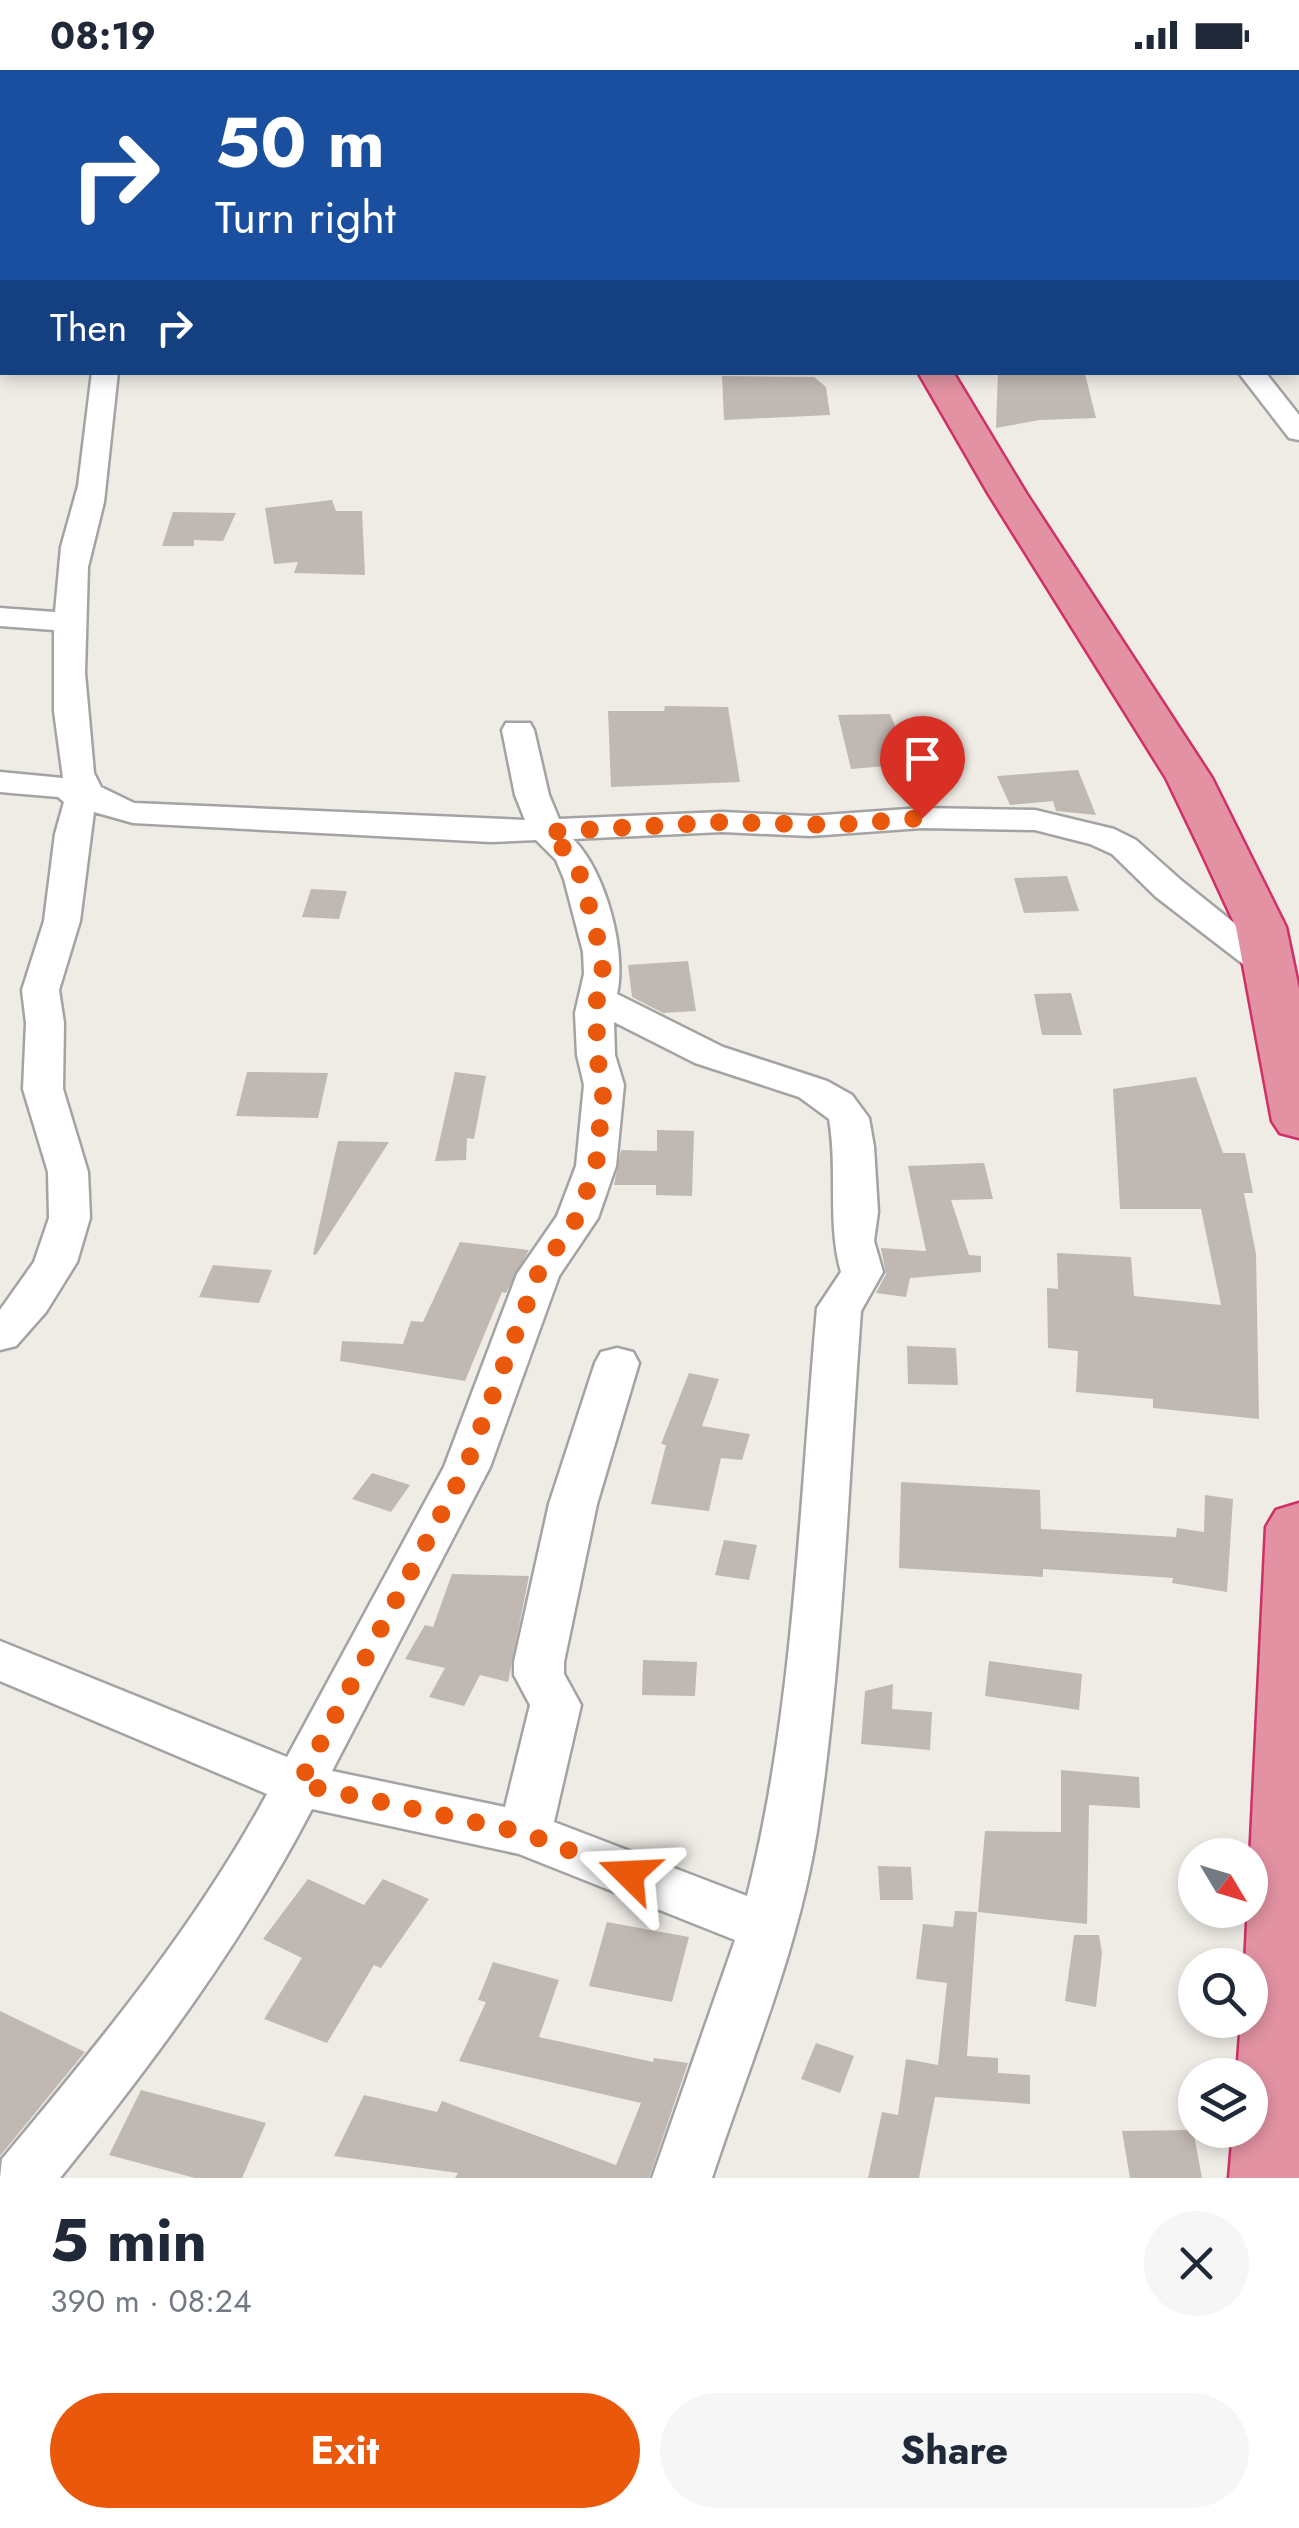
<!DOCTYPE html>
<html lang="en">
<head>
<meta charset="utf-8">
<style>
  body { margin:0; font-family:Jost,sans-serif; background:#f6f6f7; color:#1f2937; height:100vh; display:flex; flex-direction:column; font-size:38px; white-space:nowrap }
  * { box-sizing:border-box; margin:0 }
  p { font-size:32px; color:#747a83 }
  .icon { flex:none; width:55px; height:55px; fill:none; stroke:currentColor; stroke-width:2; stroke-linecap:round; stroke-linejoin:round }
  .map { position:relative; height:2108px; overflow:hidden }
  .drawer { display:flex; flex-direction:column; background:#fff; flex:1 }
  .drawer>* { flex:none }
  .top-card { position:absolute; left:0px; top:0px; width:1300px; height:305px; box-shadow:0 5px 15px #0003; background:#1a4fa0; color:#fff; overflow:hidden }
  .needle { width:65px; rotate:128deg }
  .buttons { position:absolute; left:1178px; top:1768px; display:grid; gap:20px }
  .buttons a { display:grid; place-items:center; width:90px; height:90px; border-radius:50%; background:#fff; box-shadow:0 5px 15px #0003; font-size:50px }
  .pin { position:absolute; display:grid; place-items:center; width:85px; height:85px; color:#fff; margin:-102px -42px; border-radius:50% 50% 50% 0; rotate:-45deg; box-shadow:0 0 10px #0007 }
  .pin .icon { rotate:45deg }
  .me { position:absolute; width:110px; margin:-55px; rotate:291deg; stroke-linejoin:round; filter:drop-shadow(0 0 8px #0008) }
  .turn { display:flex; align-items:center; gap:35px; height:210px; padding:0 50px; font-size:45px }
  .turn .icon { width:130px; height:130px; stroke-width:2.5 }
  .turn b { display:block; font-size:70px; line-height:85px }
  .then { display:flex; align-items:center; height:95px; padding:0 50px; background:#0003; gap:20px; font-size:38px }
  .round { display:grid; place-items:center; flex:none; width:105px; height:105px; border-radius:52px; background:#f6f6f7 }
  .summary { display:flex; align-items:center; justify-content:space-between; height:170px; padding:0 50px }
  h1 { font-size:60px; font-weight:700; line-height:75px }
  .action { display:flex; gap:20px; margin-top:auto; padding:20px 50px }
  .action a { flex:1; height:115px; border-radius:60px; background:#ea580c; color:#fff; font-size:40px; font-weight:700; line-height:115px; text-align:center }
  .action a+a { background:#f6f6f7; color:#1f2937 }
  .status { display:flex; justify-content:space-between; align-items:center; height:70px; padding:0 50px; background:#fff; direction:ltr }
  .status svg { height:28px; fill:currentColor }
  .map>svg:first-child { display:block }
  .building { fill:#c0b8b2 }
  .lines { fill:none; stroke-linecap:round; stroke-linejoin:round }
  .street-casing { stroke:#a3a3a3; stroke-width:5 }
  .highway-casing { stroke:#d12f69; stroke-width:5 }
  .street { fill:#fff; fill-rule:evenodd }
  .highway { fill:#e292a2; fill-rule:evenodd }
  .route { stroke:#ea580c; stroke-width:18; stroke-dasharray:0 32.4 }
</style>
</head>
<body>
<div class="status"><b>08:19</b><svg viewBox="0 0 49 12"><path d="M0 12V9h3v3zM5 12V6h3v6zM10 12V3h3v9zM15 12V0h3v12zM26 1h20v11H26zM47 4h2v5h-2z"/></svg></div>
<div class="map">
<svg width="1299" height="2108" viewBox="0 0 1299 2108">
  <rect width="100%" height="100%" fill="#efece6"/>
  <!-- building -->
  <path class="building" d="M998,302L1085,304L1096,348L1040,350L996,358Z
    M722,306L814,307L826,317L830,345L724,350Z
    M332,430L336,441H362L365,505L294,503L298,492L274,494L265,438Z
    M173,442L236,443L223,471L194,470V476H162Z
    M665,636L728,637L740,712L611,717L608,641H664Z
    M890,644L912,694L851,699L838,645Z
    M1078,700L1096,745L1056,741L1053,731L1010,735L997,706Z
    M1067,806L1079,841L1024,843L1014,808Z
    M311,819L347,821L339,849L302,847Z
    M688,891L696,941L663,943L632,927L628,895Z
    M1071,923L1082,965H1042L1034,924Z
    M247,1002L328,1003L318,1048L236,1046Z
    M455,1002L486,1006L474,1069L467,1068L466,1090L435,1091Z
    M1196,1007L1223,1083H1245L1253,1123H1244L1256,1184L1259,1349L1153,1338V1329L1076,1322L1078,1281L1048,1278L1047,1218L1058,1219L1057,1183L1131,1187L1134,1226L1221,1235L1201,1139H1120L1113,1019Z
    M657,1060L694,1061L692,1126L656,1125V1115H614L621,1080L657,1081Z
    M338,1071L389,1072L316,1185L313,1184Z
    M984,1093L993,1129L951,1130L969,1185L981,1186V1202L910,1208L906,1227L876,1223L886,1204L881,1178L926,1181L908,1096Z
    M460,1172L529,1180L506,1223L502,1222L465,1311L340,1291L342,1271L403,1274L411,1251L423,1252Z
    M213,1195L272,1200L259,1233L199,1227Z
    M907,1276L956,1278L958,1315L908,1314Z
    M689,1303L719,1309L702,1356L750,1364L742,1390L721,1388L709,1441L651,1434L666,1375L661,1374Z
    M372,1403L410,1415L391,1442L352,1429Z
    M901,1412L1040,1420L1041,1459L1176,1467L1177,1458L1204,1462L1205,1425L1233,1429L1227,1522L1172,1513L1173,1508L1043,1499V1507L899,1498Z
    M724,1470L757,1475L749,1510L715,1505Z
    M452,1504L529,1506L508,1612L480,1605L464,1636L429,1627L445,1598L405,1589L425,1555L433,1557Z
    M643,1590L697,1592L695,1626L642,1625Z
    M989,1591L1082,1604L1079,1640L985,1626Z
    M893,1614L892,1639L932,1642L930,1680L861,1674L865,1621Z
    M1061,1700L1139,1707L1140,1738L1089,1735L1087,1854L978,1842L985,1761L1061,1762Z
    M878,1796L911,1797L913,1830H880Z
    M308,1809L364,1835L383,1809L429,1829L381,1898L374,1895L327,1973L264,1949L302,1888L263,1869Z
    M955,1841L977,1842L967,1986L998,1988V2003L1030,2005V2034L935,2027L919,2108H868L882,2042L898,2045L906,1989L938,1995L947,1913L916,1909L923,1854L953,1857Z
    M607,1852L689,1867L672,1932L589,1916Z
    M1074,1865H1099L1102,1883L1096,1937L1065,1931Z
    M493,1892L559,1910L539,1967L653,1992L654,1988L688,1993L649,2108H455L458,2103L334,2086L364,2025L437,2042L442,2031L616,2095L641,2033L459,1991L486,1932L478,1930Z
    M0,1941L85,1982L0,2086Z
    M816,1973L854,1986L840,2023L801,2009Z
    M141,2020L266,2053L242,2108H195L109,2085Z
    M1193,2060L1202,2108H1130L1122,2061Z"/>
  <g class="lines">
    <!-- street casing -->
    <g class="street-casing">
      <path id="street" d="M1210,0H1238L1239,2H1212Z
        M1298,9H1299V22H1298Z
        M0,136H2V150H0Z
        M1298,275H1299V291H1298Z
        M92,302H118L104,432L88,497L85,603L94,703L101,717L134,733L525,750L515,725L502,660L506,653H530L534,660L549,725L559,749L722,742L810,746L922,738L1035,740L1114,759L1136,770L1182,811L1288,896L1282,904L1269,907L1256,904L1156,827L1112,784L1090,774L1035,760L922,758L810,766L722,762L573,769C605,800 627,881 617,924L723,977L827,1011L852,1025L869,1048L874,1077L878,1142L874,1171L883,1202L861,1241C848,1414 843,1589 817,1761C799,1879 749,1995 712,2108H652L735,1870L519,1784L312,1739C243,1872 154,1992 60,2108H0L2,2089C98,1974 195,1857 267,1724L0,1611V1571L287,1687L444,1397L517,1204L557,1146L576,1096L584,1015L577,985L575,943L584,904L583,882L564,809L556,790L536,770L491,772L133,753L94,742L80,851L59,920L64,953L63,1019L88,1102L90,1148L77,1192L46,1242L16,1276L0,1280V1240L34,1192L49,1148L48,1102L23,1019L26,953L22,920L44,851L55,764L64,732L58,727L0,722V702L63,708L54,641V560L0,556V538L55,542L61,477L78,416ZM614,952L695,993L799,1027L829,1049C838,1100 827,1153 841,1202L817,1238C800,1429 794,1642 747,1826L554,1752L581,1635L564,1604V1592L597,1434L639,1293L633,1282L617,1278L601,1282L595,1293L549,1434L514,1592V1605L530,1635L505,1737L332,1701L490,1397L559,1206L598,1148L616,1096L624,1015L615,985Z
        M1238,302H1265L1299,345V370L1289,368Z"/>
    </g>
    <!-- highway casing -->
    <g class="highway-casing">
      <path id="highway" d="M918,302H953L1026,423L1212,708L1286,857L1299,919V1068L1280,1063L1272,1051L1236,857L1200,779L1166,708L988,423Z
        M1299,1433V2108H1229L1233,2060H1250V2005H1237L1241,1950H1250V1895H1245L1266,1457L1276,1440Z"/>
    </g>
    <!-- street -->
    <use href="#street" class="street"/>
    <!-- highway -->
    <use href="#highway" class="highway"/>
  </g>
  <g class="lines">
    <!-- route -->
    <path class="route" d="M629,1804L525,1763L299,1714L466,1397L538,1204L577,1148L596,1096L604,1015L596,985L598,970L594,943L603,904L601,882L582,809L571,786L547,762L722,752L834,755L922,748"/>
  </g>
</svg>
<div class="buttons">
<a><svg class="needle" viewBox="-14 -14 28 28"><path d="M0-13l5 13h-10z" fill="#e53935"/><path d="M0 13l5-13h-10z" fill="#747a83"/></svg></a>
<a><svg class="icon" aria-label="search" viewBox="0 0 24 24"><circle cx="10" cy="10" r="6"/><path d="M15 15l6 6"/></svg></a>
<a><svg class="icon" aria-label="layers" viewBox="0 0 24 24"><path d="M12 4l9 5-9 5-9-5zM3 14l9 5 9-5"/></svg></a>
</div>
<div class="pin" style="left:922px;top:748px;background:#d93025"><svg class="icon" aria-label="arrive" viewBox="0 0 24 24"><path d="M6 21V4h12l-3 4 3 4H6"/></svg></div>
<svg class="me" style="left:629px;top:1804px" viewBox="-20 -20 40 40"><path d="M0-17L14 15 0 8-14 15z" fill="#ea580c" stroke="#fff" stroke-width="4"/></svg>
<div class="top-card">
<div class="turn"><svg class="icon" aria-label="right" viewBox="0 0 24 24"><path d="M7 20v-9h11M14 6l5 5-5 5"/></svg><div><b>50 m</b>Turn right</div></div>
<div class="then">Then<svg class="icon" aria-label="right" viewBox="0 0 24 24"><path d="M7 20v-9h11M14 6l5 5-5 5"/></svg></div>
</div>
</div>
<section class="drawer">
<div class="summary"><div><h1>5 min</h1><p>390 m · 08:24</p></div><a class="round"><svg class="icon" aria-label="close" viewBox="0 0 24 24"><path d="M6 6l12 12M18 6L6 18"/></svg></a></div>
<div class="action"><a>Exit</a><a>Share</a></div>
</section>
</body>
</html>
